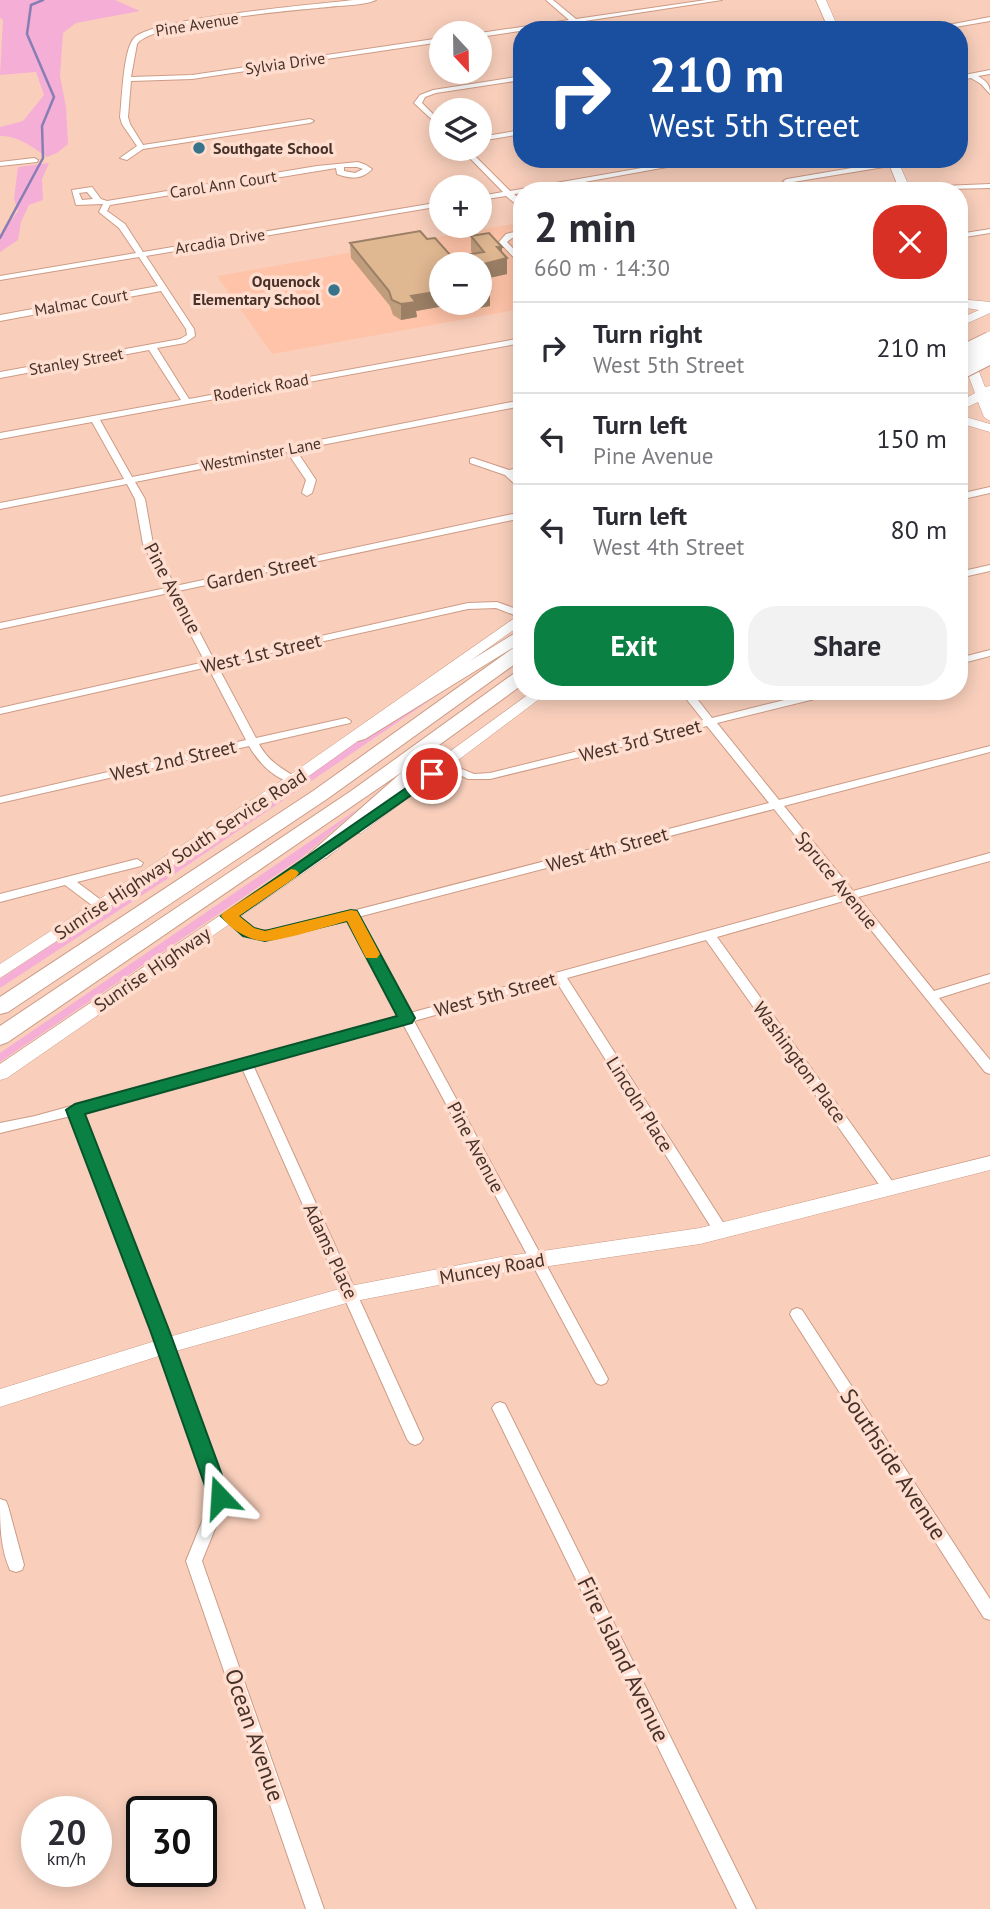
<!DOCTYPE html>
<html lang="en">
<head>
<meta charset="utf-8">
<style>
  body { margin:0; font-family:"PT Sans",sans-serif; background:#f2f2f3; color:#2b2b33; height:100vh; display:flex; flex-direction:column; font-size:26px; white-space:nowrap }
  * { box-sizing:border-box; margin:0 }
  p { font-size:23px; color:#7c7c81 }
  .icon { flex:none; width:38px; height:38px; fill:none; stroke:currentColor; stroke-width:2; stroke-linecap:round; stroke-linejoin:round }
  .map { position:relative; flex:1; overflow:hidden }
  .side { position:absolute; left:513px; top:182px; width:455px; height:518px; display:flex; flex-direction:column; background:#fff; border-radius:28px; box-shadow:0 4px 18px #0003 }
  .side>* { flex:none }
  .hud { position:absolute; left:513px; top:21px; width:455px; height:147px; border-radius:28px; box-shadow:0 4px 18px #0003; background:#1a4fa0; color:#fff; overflow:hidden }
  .needle { width:46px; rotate:158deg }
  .controls { position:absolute; left:429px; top:21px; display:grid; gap:14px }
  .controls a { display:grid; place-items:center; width:63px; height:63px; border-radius:50%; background:#fff; box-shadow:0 4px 18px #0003; font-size:35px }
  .speed { position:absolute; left:21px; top:1796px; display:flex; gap:14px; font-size:35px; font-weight:700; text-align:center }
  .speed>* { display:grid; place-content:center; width:91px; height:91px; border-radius:50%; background:#fff; box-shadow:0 4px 18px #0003; line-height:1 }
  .speed small { font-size:18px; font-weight:400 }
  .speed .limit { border:4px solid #111; border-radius:10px; background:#fff; color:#111 }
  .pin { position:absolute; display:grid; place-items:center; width:60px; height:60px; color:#fff; margin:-30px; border:4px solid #fff; border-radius:50%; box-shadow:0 2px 7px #0007 }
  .me { position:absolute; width:77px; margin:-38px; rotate:340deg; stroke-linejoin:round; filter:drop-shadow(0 0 5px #0008) }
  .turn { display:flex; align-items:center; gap:24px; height:147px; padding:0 21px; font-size:32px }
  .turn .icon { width:91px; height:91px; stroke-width:2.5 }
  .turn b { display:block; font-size:49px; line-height:60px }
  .round { display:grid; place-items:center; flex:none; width:74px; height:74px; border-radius:28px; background:#f2f2f3 }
  .head { display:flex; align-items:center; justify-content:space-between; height:119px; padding:0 21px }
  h1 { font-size:42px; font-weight:700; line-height:52px }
  .action { display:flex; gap:14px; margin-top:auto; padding:14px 21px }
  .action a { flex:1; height:80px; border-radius:28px; background:#0b8043; color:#fff; font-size:28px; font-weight:700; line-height:80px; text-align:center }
  .action a+a { background:#f2f2f3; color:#2b2b33 }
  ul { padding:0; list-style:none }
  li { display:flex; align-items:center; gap:21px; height:91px; padding:0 21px; border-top:2px solid #e1e1e2 }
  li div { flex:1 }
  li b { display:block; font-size:26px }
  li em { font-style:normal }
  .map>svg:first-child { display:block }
  .built { fill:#fec3a8; fill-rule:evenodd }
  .green { fill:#f5aed5 }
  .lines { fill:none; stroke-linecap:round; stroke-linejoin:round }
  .stream { stroke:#877eb6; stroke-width:2.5 }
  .street-casing { stroke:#cd9b85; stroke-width:2 }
  .secondary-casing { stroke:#cd9b85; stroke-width:1 }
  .highway-casing { stroke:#cd9b85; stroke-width:2 }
  .street { fill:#fff; fill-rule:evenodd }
  .secondary { fill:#fff; fill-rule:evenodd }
  .highway { fill:#fff; fill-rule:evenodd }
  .highway-bridge-casing { stroke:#cd9b85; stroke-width:18; stroke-linecap:butt }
  .highway-bridge { stroke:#fff; stroke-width:16 }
  .wall { fill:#c09d7d; fill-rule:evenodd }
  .shaded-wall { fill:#9c8066 }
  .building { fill:#dfb791; stroke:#9c8066; stroke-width:2 }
  .route { fill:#0b8043; stroke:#07532c; stroke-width:2 }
  .slow { fill:#f59e0b }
  .poi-dot { fill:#37748b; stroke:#ffded0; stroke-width:2.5 }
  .labels { text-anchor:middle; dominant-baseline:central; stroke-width:7; stroke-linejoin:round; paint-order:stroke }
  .far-street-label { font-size:16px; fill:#473229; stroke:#ffded0 }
  .far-poi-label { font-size:16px; font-weight:bold; fill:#473229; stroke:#ffded0; text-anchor:start }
  .street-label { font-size:19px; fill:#473229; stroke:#ffded0 }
  .near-street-label { font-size:23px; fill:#473229; stroke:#ffded0 }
</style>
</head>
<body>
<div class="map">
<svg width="990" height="1909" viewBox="0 0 990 1909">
  <rect width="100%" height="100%" fill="#f9cfbc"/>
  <!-- built -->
  <path class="built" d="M513,224L521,233V309L272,354L217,276ZM441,264H480V303H441Z"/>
  <!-- green -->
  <path class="green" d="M0,0H115L140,11L76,23L63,33L60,76L66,107L68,144L57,153L47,157C33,147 17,135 0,136V127L23,121L44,95L36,72L0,75L3,20L0,18Z
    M49,163L42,179L43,200L29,205L21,222L18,240L0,252V235L18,211L14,199L18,167Z
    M442,687L439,694L173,875L0,988V979L396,714Z
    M359,808L301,858L0,1062V1053Z"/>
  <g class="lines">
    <!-- stream -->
    <path class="stream" d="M0,238L43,158L42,126L54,97L27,34L31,5L43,0"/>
    <!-- street casing -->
    <g class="street-casing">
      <path id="street" d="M354,0H376C363,6 343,5 328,7C297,10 151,22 137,44L131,77L192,75L441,38V42L192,79L131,81L128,117L130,124L143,145L310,119L314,121L310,123L143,149L127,160L120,158L137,146L122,124L120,117C122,100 123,50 134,38C151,18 320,4 354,0Z
        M546,0H553L576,19L706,0H722L480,37V33L569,20Z
        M990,17V21L938,30H922Z
        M990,70V74L978,76C986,81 990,84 990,94L981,84L971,78L959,80V76Z
        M522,76V80L436,93L425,97L422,103L441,122V128L414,103L420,95L433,90Z
        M522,130V134L480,141V137Z
        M461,149H468L510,191L693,159H711L535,191H522V193L514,194L522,202V209L506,196L480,200V196L503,192Z
        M34,158L38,160L37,162L0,166V162Z
        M893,161H896V165L787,183L783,181L787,179Z
        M358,162L366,165L372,169C362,180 350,179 337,174L336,168L110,205L107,211L125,224L143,252L441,202V206L146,256L194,329L195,336L185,343L157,348L189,399L522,338V343L100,420L132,477L522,400V406L296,450L316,480L312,493L307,496L302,493L306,480L287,452L135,482L145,499L153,544L175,586L522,512V518L178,591L214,660L468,603L497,602L522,611V618L496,608L468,609L217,665L256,738L346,718L351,721L350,723L259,744C268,761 281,768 297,778L299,780L297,782C278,784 258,762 249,746L0,803V797L246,740L208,667L0,714V708L205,662L169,593L0,629V623L166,588L143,544L135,499L127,484L0,509V503L124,479L92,422L0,439V433L181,400L149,350L0,378V372L180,339L187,335L186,329L161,291L0,321V315L158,286L139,257L0,280V276L136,253L119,228L99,212L103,204L76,205L72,190L92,187L101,199L107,201L317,166ZM344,167H357L363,169L355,173L344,171ZM87,192L93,199L82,200L79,193Z
        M990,184V188L867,191L871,189Z
        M990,229V233L959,238V234Z
        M522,230V235L512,238L507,242L522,258V266L499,242L506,234Z
        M473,458L509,470L522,467V473L514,474L522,482V491L505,475L470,463V459Z
        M990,487V493L959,500V494Z
        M990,565V571L959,578V572Z
        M990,650V656L959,664V658Z
        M680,691H691L712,718L821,691H840L839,693L717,723L779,800L990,746V752L784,806L853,891L990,853V861L858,897L934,991L990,974V982L939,998L990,1060V1074L985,1072L847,900L717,937L895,1185L897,1189L895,1193H885L706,940L567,978L726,1227L728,1231L726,1235L721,1236L716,1235L556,981L414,1021L606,1375L608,1379L606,1383L601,1385L596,1383L403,1024L253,1065L423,1439L420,1443L415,1445L410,1443L407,1439L242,1068L83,1113L167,1330L228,1497L202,1561L324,1909H306L186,1561L212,1497L153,1330L71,1116L0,1133V1123L35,1116L399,1016L348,920L279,938H253L225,919L223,916L225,913H233L256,930H279L769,803L707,726L490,779H468L439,765L445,762L474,774L490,773L703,720ZM774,809L842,894L410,1013L358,917Z
        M137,859L143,863L141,866L77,882L105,903L107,906L105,909H97L65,885L0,902V894Z
        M797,1308L802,1310L990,1599V1620L984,1618L792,1318L790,1314L792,1310Z
        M500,1402L505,1404L756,1909H737L492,1408L495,1404Z
        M0,1499L6,1501L8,1506L24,1565L22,1570L16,1572L10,1570C0,1547 0,1524 0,1499Z"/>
    </g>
    <!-- secondary casing -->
    <g class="secondary-casing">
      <path id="secondary" d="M816,0H826L839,30H829Z
        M887,159H897L911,191H900Z
        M959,299L990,302V313L959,327V319L979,310L959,307Z
        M959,331L965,335L985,387L990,386V421L984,417L978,402L959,411V402L975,393L959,351Z
        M959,415L990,424V432L959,423Z
        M522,613V624L299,783L0,978V964L287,777Z
        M533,691H550L361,833H349L347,829L349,825Z
        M332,840L338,841L340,845L338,849L7,1078L0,1080V1064Z
        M990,1156V1170L700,1244L501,1273L350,1302L165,1354L0,1407V1389L165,1338L350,1286L501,1257L700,1228Z"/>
    </g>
    <!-- highway casing -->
    <g class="highway-casing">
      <path id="highway" d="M522,629V642L365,739L358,741L349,735Z
        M522,645V659L327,799L8,1012L0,1014V997L313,791L516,646Z
        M522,671V685L421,758L431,759L433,763L326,858H312L309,854L402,772L8,1042L0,1045V1026L351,791L516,672Z"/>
    </g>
    <!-- street -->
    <use href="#street" class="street"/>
    <!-- secondary -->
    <use href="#secondary" class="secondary"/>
    <!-- highway -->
    <use href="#highway" class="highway"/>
    <!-- highway-bridge casing -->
    <g class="highway-bridge-casing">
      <path id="highway-bridge" d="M959,355L990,340
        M959,372L990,356"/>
    </g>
    <!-- highway-bridge -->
    <use href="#highway-bridge" class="highway-bridge"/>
  </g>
  <!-- wall -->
  <path class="wall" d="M471,236L502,253L507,274L480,280L490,291V306L456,312L450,305L416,311L417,317L401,320L393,315L390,306L351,258L350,243L427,239L452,257L473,254L471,251ZM441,264L480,303H441Z"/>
  <!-- shaded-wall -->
  <path class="shaded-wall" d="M497,247H502V260L507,258V274L480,280V265Z
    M441,291V303H450V305L416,311L417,317L401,320V304L411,296Z
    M490,291V306L456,312V303H480V293Z"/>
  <!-- building -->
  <path class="building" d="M420,231L427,239L435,238L452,257L484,252L471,236L489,233L502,247H497L507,258L480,265L441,264V291L411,296L416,302L401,304L392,300L389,291L350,243Z
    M480,279L490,291L480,293Z"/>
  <!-- route -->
  <path class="route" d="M432,770L437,771L439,774L437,777L239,916L254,928L265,931L351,910L357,911L415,1018L412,1023L85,1114L169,1330L230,1497L227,1503L220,1506L212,1503L209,1497L150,1330L66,1110L75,1104L397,1016L347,921L265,941L243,936L221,916Z"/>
  <!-- slow -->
  <path class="slow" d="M291,869L296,870L299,873L296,877L239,916L254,928L265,931L351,910L357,911L380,954L377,958H366L347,921C328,926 279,942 264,941C248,940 230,929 221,916L223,913Z"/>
  <!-- markers -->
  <g class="poi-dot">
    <circle cx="199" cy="148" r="7"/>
    <circle cx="334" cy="290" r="7"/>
  </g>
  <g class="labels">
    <!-- far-street labels -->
    <g class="far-street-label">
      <text transform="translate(197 24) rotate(-9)">Pine Avenue</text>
      <text transform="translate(285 63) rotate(-8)">Sylvia Drive</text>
      <text transform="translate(223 184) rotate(-9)">Carol Ann Court</text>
      <text transform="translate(220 241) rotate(-9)">Arcadia Drive</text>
      <text transform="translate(81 302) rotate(-10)">Malmac Court</text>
      <text transform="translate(76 361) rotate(-10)">Stanley Street</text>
      <text transform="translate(261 387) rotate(-10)">Roderick Road</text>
      <text transform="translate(261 454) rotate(-11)">Westminster Lane</text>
    </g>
    <!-- far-poi labels -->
    <g class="far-poi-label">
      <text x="213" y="148">Southgate School</text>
      <text x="320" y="281" text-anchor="end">Oquenock<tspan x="320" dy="18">Elementary School</tspan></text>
    </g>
    <!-- street labels -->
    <g class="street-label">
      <text transform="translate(261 571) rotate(-12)">Garden Street</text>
      <text transform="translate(173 588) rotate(62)">Pine Avenue</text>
      <text transform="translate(261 653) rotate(-13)">West 1st Street</text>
      <text transform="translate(640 740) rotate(-14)">West 3rd Street</text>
      <text transform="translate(173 760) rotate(-13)">West 2nd Street</text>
      <text transform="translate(607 849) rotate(-15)">West 4th Street</text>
      <text transform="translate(180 854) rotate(-33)">Sunrise Highway South Service Road</text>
      <text transform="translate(837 880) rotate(51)">Spruce Avenue</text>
      <text transform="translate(152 969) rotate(-34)">Sunrise Highway</text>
      <text transform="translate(495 994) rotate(-15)">West 5th Street</text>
      <text transform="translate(800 1062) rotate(54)">Washington Place</text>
      <text transform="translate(640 1104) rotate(58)">Lincoln Place</text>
      <text transform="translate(476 1147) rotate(62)">Pine Avenue</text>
      <text transform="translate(331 1251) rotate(65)">Adams Place</text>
      <text transform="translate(492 1268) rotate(-10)">Muncey Road</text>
    </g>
    <!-- near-street labels -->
    <g class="near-street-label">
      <text transform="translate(894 1464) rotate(57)">Southside Avenue</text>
      <text transform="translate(624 1659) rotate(64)">Fire Island Avenue</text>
      <text transform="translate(255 1735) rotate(71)">Ocean Avenue</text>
    </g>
  </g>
</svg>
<div class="controls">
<a><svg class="needle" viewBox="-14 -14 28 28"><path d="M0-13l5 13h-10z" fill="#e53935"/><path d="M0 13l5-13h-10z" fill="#7c7c81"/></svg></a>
<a><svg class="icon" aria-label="layers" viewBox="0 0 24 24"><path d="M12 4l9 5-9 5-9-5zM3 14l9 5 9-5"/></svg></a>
<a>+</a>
<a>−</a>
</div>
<div class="speed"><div>20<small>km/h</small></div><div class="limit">30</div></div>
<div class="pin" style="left:432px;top:774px;background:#d93025"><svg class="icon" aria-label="arrive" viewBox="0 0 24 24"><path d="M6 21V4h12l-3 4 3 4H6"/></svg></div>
<svg class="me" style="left:220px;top:1497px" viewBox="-20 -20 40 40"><path d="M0-17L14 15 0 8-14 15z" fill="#0b8043" stroke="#fff" stroke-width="4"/></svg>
<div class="hud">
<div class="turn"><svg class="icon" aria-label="right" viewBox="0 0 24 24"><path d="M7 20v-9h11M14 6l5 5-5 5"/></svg><div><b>210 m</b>West 5th Street</div></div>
</div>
<section class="side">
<div class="head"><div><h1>2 min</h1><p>660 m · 14:30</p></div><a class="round" style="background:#d93025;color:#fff"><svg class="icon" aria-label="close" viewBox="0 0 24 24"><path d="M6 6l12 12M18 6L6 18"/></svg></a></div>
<ul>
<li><svg class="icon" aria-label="right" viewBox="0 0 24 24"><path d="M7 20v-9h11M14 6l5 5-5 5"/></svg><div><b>Turn right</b><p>West 5th Street</p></div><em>210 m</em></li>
<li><svg class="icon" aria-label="left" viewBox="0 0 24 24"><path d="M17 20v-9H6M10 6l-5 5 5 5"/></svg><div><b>Turn left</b><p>Pine Avenue</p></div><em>150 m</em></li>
<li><svg class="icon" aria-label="left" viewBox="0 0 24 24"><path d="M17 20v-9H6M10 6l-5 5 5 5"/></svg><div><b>Turn left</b><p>West 4th Street</p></div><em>80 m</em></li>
</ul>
<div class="action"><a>Exit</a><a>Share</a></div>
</section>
</div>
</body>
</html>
